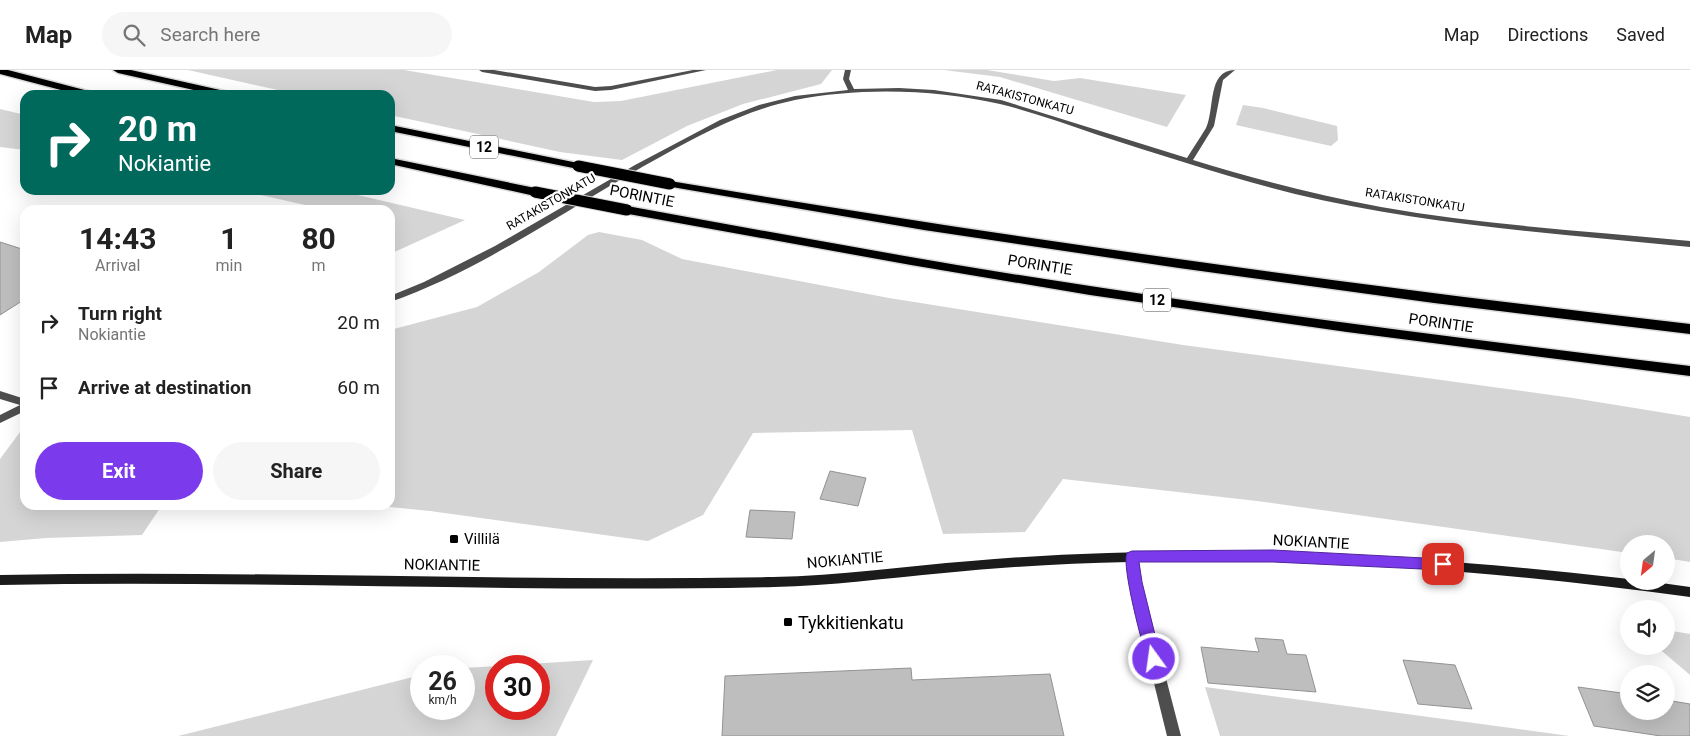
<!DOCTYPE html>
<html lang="en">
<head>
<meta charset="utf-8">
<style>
  body { margin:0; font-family:Roboto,sans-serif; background:#f6f6f6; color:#222; height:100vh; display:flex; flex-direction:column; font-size:19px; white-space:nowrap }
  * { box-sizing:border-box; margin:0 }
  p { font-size:16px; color:#767676 }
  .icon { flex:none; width:28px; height:28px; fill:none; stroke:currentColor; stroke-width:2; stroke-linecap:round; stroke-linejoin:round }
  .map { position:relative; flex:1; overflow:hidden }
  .drawer { position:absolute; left:20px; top:135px; width:375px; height:305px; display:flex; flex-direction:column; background:#fff; border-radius:15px; box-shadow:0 5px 20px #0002 }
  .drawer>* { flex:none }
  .hud { position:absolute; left:20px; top:20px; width:375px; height:105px; border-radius:15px; box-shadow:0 5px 20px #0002; background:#00695c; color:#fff; overflow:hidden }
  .needle { width:32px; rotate:209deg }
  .buttons { position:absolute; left:1620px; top:465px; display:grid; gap:10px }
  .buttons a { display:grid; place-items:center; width:55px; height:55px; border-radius:50%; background:#fff; box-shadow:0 5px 20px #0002; font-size:25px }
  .speed { position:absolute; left:410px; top:585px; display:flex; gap:10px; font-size:25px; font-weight:700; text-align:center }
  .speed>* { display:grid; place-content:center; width:65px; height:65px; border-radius:50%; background:#fff; box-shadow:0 5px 20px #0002; line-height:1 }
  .speed small { font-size:12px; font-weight:400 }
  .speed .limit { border:8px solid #d22; background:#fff; color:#111 }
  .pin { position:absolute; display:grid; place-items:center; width:42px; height:42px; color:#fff; margin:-21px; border-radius:10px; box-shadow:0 2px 8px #0006 }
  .me { position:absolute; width:55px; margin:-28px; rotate:346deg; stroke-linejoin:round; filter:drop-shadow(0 0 4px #0008) }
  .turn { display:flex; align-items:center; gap:18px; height:105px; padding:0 15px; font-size:22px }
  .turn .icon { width:65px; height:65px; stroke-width:2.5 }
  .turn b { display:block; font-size:35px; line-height:42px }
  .eta { display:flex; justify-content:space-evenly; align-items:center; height:85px; text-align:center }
  .eta b { font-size:30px; font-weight:700; line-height:35px }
  .primary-button { display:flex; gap:10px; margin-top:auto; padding:10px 15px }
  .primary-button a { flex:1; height:58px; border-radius:30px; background:#7c3aed; color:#fff; font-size:20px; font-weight:700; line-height:58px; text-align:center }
  .primary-button a+a { background:#f6f6f6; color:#222 }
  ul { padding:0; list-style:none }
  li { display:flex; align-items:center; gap:15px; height:65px; padding:0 15px }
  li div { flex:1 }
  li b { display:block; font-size:19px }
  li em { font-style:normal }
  header { display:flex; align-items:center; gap:30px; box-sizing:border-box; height:70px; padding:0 25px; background:#fff; border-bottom:1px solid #e0e0e0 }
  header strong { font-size:24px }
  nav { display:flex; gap:28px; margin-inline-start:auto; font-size:18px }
  .search { width:350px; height:45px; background:#f6f6f6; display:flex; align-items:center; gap:12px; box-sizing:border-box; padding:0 18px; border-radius:28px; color:#767676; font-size:19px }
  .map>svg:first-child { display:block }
  .green { fill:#d5d5d5; fill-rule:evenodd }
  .building { fill:#bebebe; stroke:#929292 }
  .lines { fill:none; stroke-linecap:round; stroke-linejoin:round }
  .motorway-casing { stroke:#dbdbdb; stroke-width:3 }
  .minor { fill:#4e4e4e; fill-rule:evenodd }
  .secondary { fill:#1b1b1b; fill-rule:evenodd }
  .motorway { fill:#000; fill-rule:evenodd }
  .motorway-bridge-casing { stroke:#dbdbdb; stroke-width:13; stroke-linecap:butt }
  .motorway-bridge { stroke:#000; stroke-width:11 }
  .route { fill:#7c3aed; stroke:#51269a }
  .poi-dot { fill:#000; stroke:#fff; stroke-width:2 }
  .labels { text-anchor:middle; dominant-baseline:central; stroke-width:4.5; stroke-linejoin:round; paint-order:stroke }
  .far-street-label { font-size:12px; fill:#000; stroke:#fff }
  .shield { fill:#fff; stroke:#4c4c4c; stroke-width:1 }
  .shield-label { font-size:14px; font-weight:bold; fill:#000 }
  .street-label { font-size:15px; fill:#000; stroke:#fff }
  .poi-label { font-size:15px; fill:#000; stroke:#fff; text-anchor:start }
  .near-poi-label { font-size:18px; fill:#000; stroke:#fff; text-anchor:start }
</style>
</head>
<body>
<header>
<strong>Map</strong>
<div class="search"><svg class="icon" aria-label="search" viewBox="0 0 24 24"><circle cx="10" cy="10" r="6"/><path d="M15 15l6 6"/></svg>Search here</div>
<nav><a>Map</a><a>Directions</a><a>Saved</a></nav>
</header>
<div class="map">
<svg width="1690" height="666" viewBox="0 0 1690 666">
  <rect width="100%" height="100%" fill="#fff"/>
  <!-- green -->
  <path class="green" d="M188,0H404L594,32L621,31L777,0H832L821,14L743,34L687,56L622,90L560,82L390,45V25H300Z
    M944,0H987L1054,11L1080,8L1186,25L1167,57L1000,7Z
    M1243,35L1263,38L1337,56L1338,70L1331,76L1236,55Z
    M0,39L25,45V80L0,77Z
    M239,120H336L465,150L390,184V140H318L314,137Z
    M599,162L642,170L682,189L889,228L1183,275L1573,328L1690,347V492L1666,488V474H1629V483L1257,431L1063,409L1025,462L943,464L912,360L753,363L703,445L648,471L430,441L370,435H390V260L477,237L539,202L588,165Z
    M25,360V435H162L142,465L46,468L0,472V389L20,362Z
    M1666,560L1690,564V605L1656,576H1666Z
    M593,590L556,666H178L421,605V639H464V598ZM539,596V639H496V596Z
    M1205,617L1570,666H1220Z"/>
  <!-- building -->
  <path class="building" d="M0,172L25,180V229L0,245Z
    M830,401L866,408L858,436L820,429Z
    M750,440L795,442L792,469L746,467Z
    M1255,568L1283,570L1287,584L1306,585L1316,622L1208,613L1201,577L1259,582Z
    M1403,590L1455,595L1472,639L1418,634Z
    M911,598L912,610L1050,604L1064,666H722L725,606Z
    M1578,617L1629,624V641H1666V630L1690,634V666H1661L1594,656Z"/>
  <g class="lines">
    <!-- motorway casing -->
    <g class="motorway-casing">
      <path id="motorway" d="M0,0H8L96,23L97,25H80L0,4Z
        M113,0H131L229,22L234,25H216L118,3Z
        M390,55L578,93L584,96L578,99L390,61Z
        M390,88L535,118L541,122L535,126L390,94Z
        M670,111C1009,168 1349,215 1690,254V264L1434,233L1179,198L924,160L666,116L664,114L666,112Z
        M627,136C781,164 935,193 1090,216C1290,247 1490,272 1690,296V306L1347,262L1090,225L911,195L623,143L621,140Z"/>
    </g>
    <!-- minor -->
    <path class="minor" d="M479,0H494L595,17L611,16L693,0H706L611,20L595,21L482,2Z
      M845,0H851L849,9L854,19L899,18L934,20L1001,30L1187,88C1193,78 1200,68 1206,58C1215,39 1207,0 1235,0L1223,10L1214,56L1193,90C1255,109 1317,125 1381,137C1483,155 1587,161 1690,171V177C1558,164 1425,155 1295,124C1228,107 1164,86 1098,65C1066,54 1033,42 1000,34C936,19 859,17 795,30C747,40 705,62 662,86C574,134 485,199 390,232V226L424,212L495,176L635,95L720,50L759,35L795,26L848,20L843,9Z
      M0,321L25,329V341L0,353V345L20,335L0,329Z
      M1132,482L1136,484L1138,487L1141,512L1181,666H1167L1129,512L1126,487L1128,484Z"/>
    <!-- secondary -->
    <path class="secondary" d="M1200,481C1341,482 1481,492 1620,508L1629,509V511H1647L1690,517V527C1504,502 1318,487 1130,492C1068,493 1006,497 944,503C887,508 831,516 774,517C516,523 258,510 0,515V505C258,500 515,512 773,507C839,506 905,496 971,491C1047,484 1124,482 1200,481Z"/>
    <!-- motorway -->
    <use href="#motorway" class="motorway"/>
    <!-- motorway-bridge casing -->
    <g class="motorway-bridge-casing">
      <path id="motorway-bridge" d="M578,96L670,114
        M535,122L627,140"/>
    </g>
    <!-- motorway-bridge -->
    <use href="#motorway-bridge" class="motorway-bridge"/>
  </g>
  <!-- route -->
  <path class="route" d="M1273,480L1443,489L1448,491L1450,494L1448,498L1443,500L1273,492H1139L1142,512L1161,589L1159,594L1154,596L1149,594C1143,579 1121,495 1127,483L1132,481Z"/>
  <!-- markers -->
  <g class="poi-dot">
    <rect x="449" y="464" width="10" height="10" rx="2.5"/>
    <rect x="783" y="547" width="10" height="10" rx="2.5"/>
  </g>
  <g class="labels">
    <!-- far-street labels -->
    <g class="far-street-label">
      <text transform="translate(1025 28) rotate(15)">RATAKISTONKATU</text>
      <text transform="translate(1415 130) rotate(9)">RATAKISTONKATU</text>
      <text transform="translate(551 132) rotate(-30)">RATAKISTONKATU</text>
    </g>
    <!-- shield labels -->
    <g class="shield">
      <rect x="470" y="65.5" width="28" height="23" rx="4"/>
      <rect x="1143" y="218.5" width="28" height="23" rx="4"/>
    </g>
    <g class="shield-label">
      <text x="484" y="77">12</text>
      <text x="1157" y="230">12</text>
    </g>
    <!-- street labels -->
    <g class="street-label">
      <text transform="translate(642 126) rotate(11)">PORINTIE</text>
      <text transform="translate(1040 195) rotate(9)">PORINTIE</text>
      <text transform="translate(1441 253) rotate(8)">PORINTIE</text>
      <text transform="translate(1311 472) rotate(3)">NOKIANTIE</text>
      <text transform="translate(845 490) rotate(-5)">NOKIANTIE</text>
      <text transform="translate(442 495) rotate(1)">NOKIANTIE</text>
    </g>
    <!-- poi labels -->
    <g class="poi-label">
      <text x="464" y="469">Villilä</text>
    </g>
    <!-- near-poi labels -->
    <g class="near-poi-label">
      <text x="798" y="552">Tykkitienkatu</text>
    </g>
  </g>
</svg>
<div class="buttons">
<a><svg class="needle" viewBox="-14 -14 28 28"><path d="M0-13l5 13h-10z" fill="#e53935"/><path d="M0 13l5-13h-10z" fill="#767676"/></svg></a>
<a><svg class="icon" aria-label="sound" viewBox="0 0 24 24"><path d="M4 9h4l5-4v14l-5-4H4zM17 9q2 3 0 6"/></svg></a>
<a><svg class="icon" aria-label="layers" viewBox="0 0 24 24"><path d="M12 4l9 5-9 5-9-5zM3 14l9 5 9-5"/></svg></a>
</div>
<div class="speed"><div>26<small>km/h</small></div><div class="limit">30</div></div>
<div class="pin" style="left:1443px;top:494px;background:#d93025"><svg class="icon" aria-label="arrive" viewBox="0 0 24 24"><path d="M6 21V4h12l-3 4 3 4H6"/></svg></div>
<svg class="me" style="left:1154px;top:589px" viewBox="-20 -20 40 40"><circle r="17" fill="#7c3aed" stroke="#fff" stroke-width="3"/><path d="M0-11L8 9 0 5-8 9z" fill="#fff"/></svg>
<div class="hud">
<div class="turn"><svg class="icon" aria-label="right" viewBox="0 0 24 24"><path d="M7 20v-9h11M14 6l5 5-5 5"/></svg><div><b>20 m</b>Nokiantie</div></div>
</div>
<section class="drawer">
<div class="eta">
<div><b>14:43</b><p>Arrival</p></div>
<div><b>1</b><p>min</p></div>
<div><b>80</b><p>m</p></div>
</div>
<ul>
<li><svg class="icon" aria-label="right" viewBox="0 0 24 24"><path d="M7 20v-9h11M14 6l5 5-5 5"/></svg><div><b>Turn right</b><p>Nokiantie</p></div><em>20 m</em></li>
<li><svg class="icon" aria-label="arrive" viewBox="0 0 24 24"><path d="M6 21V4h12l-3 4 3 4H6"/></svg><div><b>Arrive at destination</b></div><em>60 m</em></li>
</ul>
<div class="primary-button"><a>Exit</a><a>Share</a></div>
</section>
</div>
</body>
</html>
